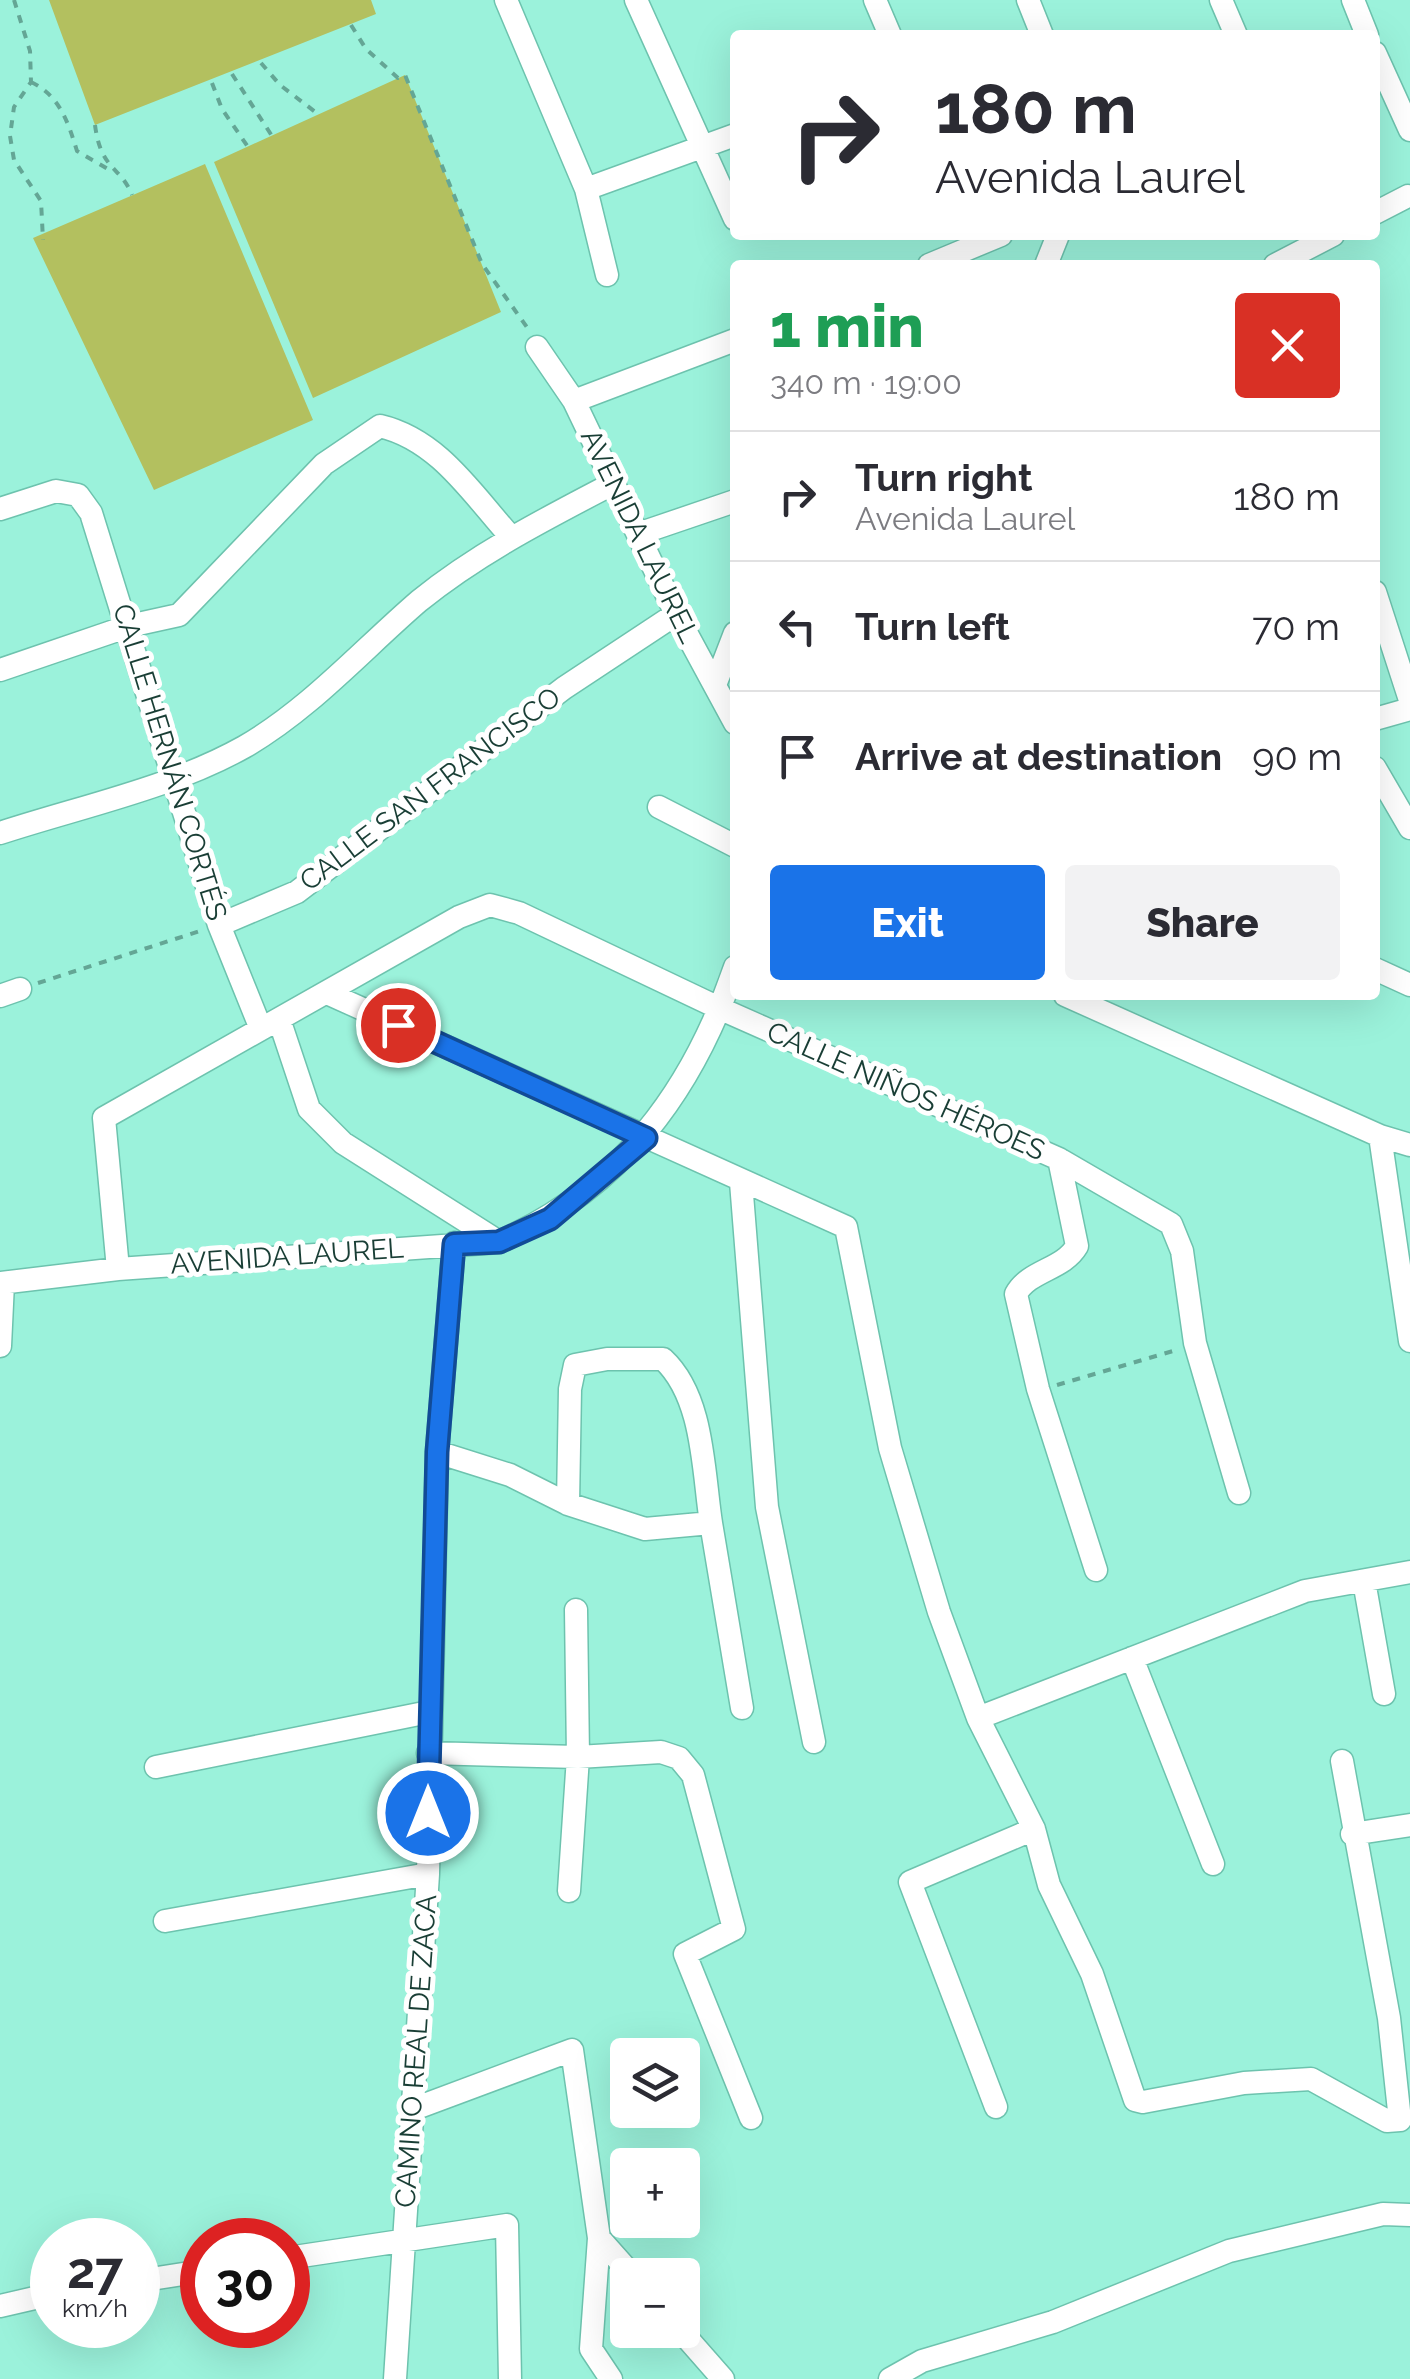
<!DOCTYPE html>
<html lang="en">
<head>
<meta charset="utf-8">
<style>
  body { margin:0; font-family:Raleway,sans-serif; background:#f2f2f3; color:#2b2b33; height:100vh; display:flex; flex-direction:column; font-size:38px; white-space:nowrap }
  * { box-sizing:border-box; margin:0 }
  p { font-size:32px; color:#7c7c81 }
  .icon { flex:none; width:55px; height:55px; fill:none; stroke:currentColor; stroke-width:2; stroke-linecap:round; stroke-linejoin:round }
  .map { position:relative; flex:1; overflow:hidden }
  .panel { position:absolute; left:730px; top:260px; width:650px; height:740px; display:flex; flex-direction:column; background:#fff; border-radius:10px; box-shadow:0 10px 40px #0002 }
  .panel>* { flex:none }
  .hud { position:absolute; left:730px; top:30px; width:650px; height:210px; border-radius:10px; box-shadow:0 10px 40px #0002; background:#fff; color:#2b2b33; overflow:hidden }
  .buttons { position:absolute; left:610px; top:2038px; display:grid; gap:20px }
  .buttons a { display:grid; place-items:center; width:90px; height:90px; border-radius:10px; background:#fff; box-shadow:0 10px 40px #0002; font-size:50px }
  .speed { position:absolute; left:30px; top:2218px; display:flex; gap:20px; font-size:50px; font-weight:700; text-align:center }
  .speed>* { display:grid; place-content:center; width:130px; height:130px; border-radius:50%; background:#fff; box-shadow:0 10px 40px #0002; line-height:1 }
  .speed small { font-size:25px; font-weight:400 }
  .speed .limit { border:15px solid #d22; background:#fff; color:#111 }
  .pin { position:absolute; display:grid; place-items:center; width:85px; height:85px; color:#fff; margin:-42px; border:5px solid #fff; border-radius:50%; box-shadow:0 2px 10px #0007 }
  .me { position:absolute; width:110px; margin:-55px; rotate:0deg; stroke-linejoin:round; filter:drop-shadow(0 0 8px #0008) }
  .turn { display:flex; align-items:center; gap:35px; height:210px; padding:0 40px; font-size:45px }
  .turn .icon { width:130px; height:130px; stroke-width:2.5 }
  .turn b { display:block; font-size:70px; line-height:85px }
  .round { display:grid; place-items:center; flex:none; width:105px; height:105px; border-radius:10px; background:#f2f2f3 }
  .summary { display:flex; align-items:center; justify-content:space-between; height:170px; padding:0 40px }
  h1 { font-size:60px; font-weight:800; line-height:75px; color:#1e9e55 }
  .button { display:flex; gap:20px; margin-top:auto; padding:20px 40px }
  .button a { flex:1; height:115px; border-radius:10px; background:#1a73e8; color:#fff; font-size:40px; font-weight:800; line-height:115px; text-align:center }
  .button a+a { background:#f2f2f3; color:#2b2b33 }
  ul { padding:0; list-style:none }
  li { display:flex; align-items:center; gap:30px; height:130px; padding:0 40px; border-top:2px solid #e1e1e2 }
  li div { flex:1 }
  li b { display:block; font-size:38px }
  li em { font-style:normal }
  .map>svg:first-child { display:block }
  .green { fill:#b3c05f }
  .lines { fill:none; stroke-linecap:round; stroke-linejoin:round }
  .street-casing { stroke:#6dc3ae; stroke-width:25 }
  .path { stroke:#64a695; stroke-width:4; stroke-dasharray:8 8; stroke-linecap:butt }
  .street { stroke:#fff; stroke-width:22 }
  .route-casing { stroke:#114b97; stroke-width:25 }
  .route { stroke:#1a73e8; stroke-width:18 }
  .labels { text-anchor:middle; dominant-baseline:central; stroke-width:10; stroke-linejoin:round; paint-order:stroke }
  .street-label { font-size:28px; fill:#193e35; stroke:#fff }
</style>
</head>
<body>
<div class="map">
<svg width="1410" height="2379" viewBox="0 0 1410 2379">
  <rect width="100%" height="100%" fill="#9bf2db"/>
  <!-- green -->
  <path class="green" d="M49,0H371L376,14L95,125Z
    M405,75L501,312L313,398L214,162Z
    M205,164L313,420L154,490L33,238Z"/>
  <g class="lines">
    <!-- street casing -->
    <g class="street-casing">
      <path id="street" d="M506,0L586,189L607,275
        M636,0L735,219
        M875,0L890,35
        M1028,0L1042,35
        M1221,0L1236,35
        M1353,0L1367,35
        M1375,53L1410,130
        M586,189L735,135
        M1375,213L1408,196
        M929,265L1001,235
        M1046,265L1058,235
        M1275,265L1333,235
        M537,347L574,401L676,614L735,723
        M574,401L735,340
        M0,509L56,491L78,495L91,513L219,925L261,1029
        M638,534L735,501
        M1375,592L1410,700
        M0,670L129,626L179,615L324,464L380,426C439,440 472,494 511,537
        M715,685L735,633
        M1375,719L1410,709
        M1375,768L1410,828
        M659,807L735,846
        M0,833C79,807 171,788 244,747C310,709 362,650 419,601C478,553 547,518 614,483
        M219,925L297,892L564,688L676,614
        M1375,969L1410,985
        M327,993L846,1227L890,1448L939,1612L978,1718L1034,1829L1049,1885L1092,1974L1135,2100L1143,2102L1244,2083L1311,2079L1387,2121L1400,2120L1389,2018L1342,1761
        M1065,995L1380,1136L1410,1145
        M0,996L20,989
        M279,1019L309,1109L343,1143L499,1242
        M1380,1136L1410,1341
        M1059,1159L1077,1246C1063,1270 1029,1270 1016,1294L1038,1389L1096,1570
        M741,1182L767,1507L814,1742
        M118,1269L104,1118L459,917L490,905L519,913L721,1009L1059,1159L1171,1224L1182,1251L1195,1343L1239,1493
        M0,1283L118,1269L499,1242C621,1188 692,1092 735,967
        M0,1346L3,1283
        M437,1452L510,1475L568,1504L645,1529L711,1523L742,1708
        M568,1504L570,1389L575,1365L607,1359H663C704,1397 703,1471 711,1523
        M1364,1581L1384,1694
        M1132,1658L1213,1864
        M978,1718L1305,1591L1410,1572
        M428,1753L578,1757L661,1752L679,1758L693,1775L734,1929L685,1954L751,2118
        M156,1767L429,1712
        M1352,1834L1410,1825
        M569,1891L578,1757L576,1610
        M165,1921L428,1874
        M996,2107L910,1882L1034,1829
        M411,2110L572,2050L599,2238L632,2275
        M599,2238L591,2349L611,2379
        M288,2258L507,2225L510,2379
        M138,2281L202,2271
        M0,2306L52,2294
        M680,2330L723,2379
        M395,2379L428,1874L437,1452L454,1243
        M890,2379L922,2361L1053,2322L1229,2251L1383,2214L1410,2215"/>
    </g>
    <!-- path -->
    <path class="path" d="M14,0L30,51L31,82L14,107L10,136L14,160L41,201L43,240
      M351,25L366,49L398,78L405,75L482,264L529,330
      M261,63L280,85L318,114
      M232,74L272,136
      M31,82C60,96 68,122 77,151L108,169
      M212,83L222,109L248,147
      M95,125C101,171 120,165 132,195
      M38,983L200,931
      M1057,1385L1173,1351"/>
    <!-- street -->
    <use href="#street" class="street"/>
  </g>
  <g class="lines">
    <!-- route casing -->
    <g class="route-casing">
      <path id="route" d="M398,1025L646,1138L550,1219L499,1242L454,1244L437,1452L428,1813"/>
    </g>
    <!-- route -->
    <use href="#route" class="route"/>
  </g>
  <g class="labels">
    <!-- street labels -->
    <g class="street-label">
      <text transform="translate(640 536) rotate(64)">AVENIDA LAUREL</text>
      <text transform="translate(170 762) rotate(73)">CALLE HERNÁN CORTÉS</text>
      <text transform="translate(430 789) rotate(-37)">CALLE SAN FRANCISCO</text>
      <text transform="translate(906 1091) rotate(24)">CALLE NIÑOS HÉROES</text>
      <text transform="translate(287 1256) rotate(-4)">AVENIDA LAUREL</text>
      <text transform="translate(416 2051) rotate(-86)">CAMINO REAL DE ZACA</text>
    </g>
  </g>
</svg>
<div class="buttons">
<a><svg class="icon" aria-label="layers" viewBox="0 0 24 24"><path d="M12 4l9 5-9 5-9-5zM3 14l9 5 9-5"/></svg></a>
<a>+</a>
<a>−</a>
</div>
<div class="speed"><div>27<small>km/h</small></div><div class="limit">30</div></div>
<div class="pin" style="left:398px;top:1025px;background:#d93025"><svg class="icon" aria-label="arrive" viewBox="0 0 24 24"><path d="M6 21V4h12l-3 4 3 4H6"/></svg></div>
<svg class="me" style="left:428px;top:1813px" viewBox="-20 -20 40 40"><circle r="17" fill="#1a73e8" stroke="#fff" stroke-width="3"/><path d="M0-11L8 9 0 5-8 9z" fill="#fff"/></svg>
<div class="hud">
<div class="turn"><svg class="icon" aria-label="right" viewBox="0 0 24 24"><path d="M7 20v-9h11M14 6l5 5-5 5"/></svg><div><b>180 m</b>Avenida Laurel</div></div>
</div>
<section class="panel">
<div class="summary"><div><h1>1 min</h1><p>340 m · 19:00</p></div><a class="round" style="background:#d93025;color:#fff"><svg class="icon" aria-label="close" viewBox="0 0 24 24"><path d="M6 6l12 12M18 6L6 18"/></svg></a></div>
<ul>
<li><svg class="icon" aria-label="right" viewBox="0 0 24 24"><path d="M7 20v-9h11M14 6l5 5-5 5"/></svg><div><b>Turn right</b><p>Avenida Laurel</p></div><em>180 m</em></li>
<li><svg class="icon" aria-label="left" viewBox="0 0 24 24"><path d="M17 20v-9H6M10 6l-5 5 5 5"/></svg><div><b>Turn left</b></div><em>70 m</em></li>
<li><svg class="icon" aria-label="arrive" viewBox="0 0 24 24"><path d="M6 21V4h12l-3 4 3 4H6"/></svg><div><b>Arrive at destination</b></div><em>90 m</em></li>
</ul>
<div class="button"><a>Exit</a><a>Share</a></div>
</section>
</div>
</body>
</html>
